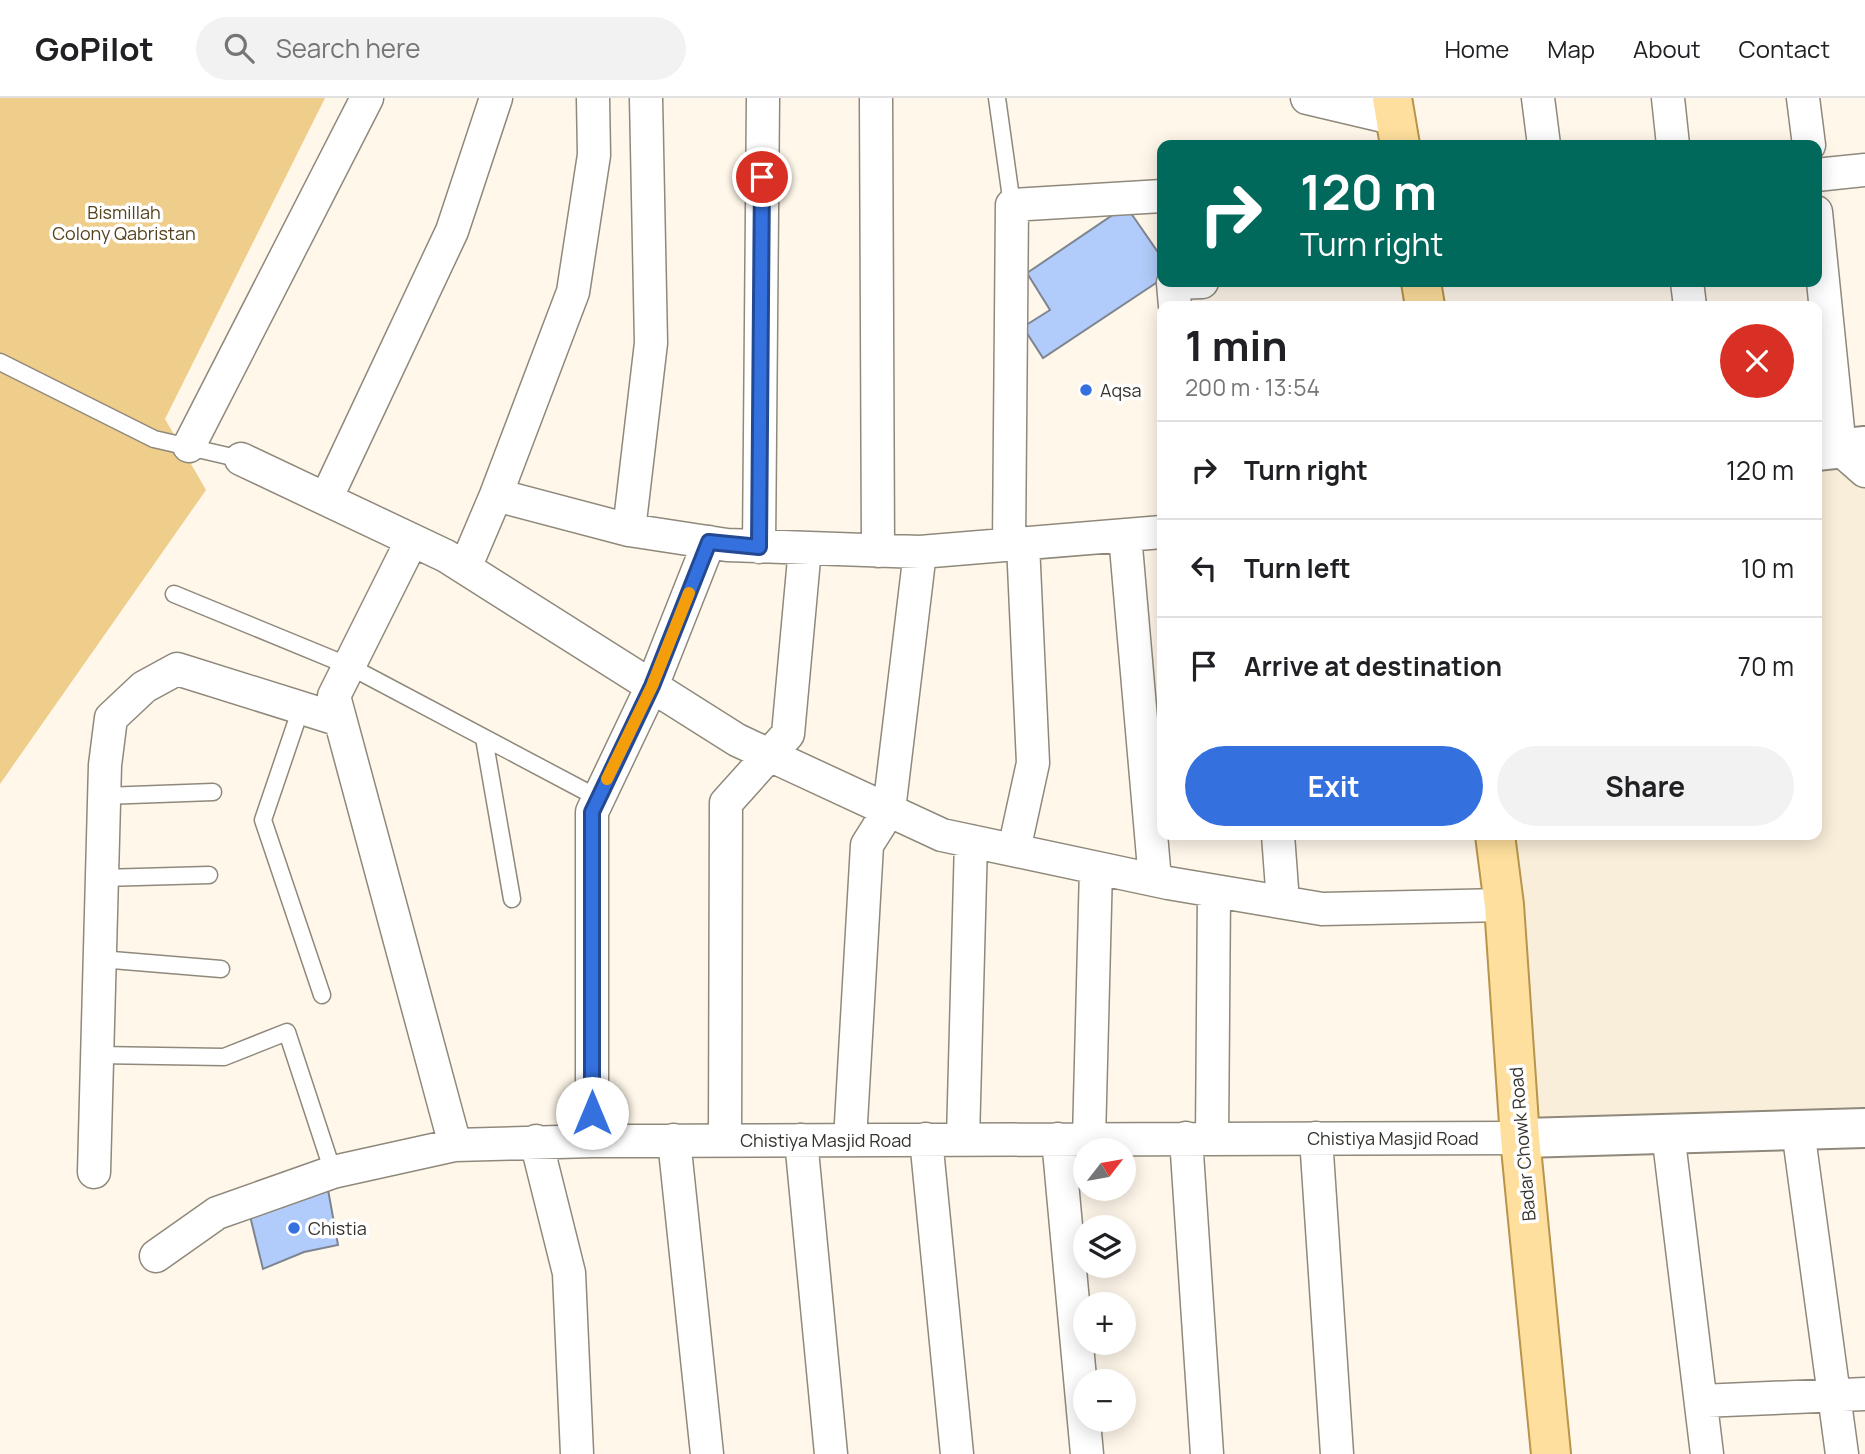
<!DOCTYPE html>
<html lang="en">
<head>
<meta charset="utf-8">
<style>
  body { margin:0; font-family:Manrope,sans-serif; background:#f2f2f2; color:#202124; height:100vh; display:flex; flex-direction:column; font-size:26px; white-space:nowrap }
  * { box-sizing:border-box; margin:0 }
  p { font-size:23px; color:#757577 }
  .icon { flex:none; width:38px; height:38px; fill:none; stroke:currentColor; stroke-width:2; stroke-linecap:round; stroke-linejoin:round }
  .map { position:relative; flex:1; overflow:hidden }
  .side { position:absolute; left:1157px; top:203px; width:665px; height:539px; display:flex; flex-direction:column; background:#fff; border-radius:14px; box-shadow:0 4px 18px #0003 }
  .side>* { flex:none }
  .banner { position:absolute; left:1157px; top:42px; width:665px; height:147px; border-radius:14px; box-shadow:0 4px 18px #0003; background:#00695c; color:#fff; overflow:hidden }
  .needle { width:46px; rotate:59deg }
  .fabs { position:absolute; left:1073px; top:1040px; display:grid; gap:14px }
  .fabs a { display:grid; place-items:center; width:63px; height:63px; border-radius:50%; background:#fff; box-shadow:0 4px 18px #0003; font-size:35px }
  .pin { position:absolute; display:grid; place-items:center; width:60px; height:60px; color:#fff; margin:-30px; border:4px solid #fff; border-radius:50%; box-shadow:0 2px 7px #0007 }
  .me { position:absolute; width:77px; margin:-38px; rotate:0deg; stroke-linejoin:round; filter:drop-shadow(0 0 5px #0008) }
  .turn { display:flex; align-items:center; gap:24px; height:147px; padding:0 28px; font-size:32px }
  .turn .icon { width:91px; height:91px; stroke-width:2.5 }
  .turn b { display:block; font-size:49px; line-height:60px }
  .round { display:grid; place-items:center; flex:none; width:74px; height:74px; border-radius:37px; background:#f2f2f2 }
  .head { display:flex; align-items:center; justify-content:space-between; height:119px; padding:0 28px }
  h1 { font-size:42px; font-weight:700; line-height:52px }
  .button { display:flex; gap:14px; margin-top:auto; padding:14px 28px }
  .button a { flex:1; height:80px; border-radius:42px; background:#3471df; color:#fff; font-size:28px; font-weight:700; line-height:80px; text-align:center }
  .button a+a { background:#f2f2f2; color:#202124 }
  ul { padding:0; list-style:none }
  li { display:flex; align-items:center; gap:21px; height:98px; padding:0 28px; border-top:2px solid #e0e0e0 }
  li div { flex:1 }
  li b { display:block; font-size:26px }
  li em { font-style:normal }
  header { display:flex; align-items:center; gap:42px; box-sizing:border-box; height:98px; padding:0 35px; background:#fff; border-bottom:2px solid #e0e0e0 }
  header strong { font-size:33px }
  nav { display:flex; gap:38px; margin-inline-start:auto; font-size:24px }
  .search { width:490px; height:63px; background:#f2f2f2; display:flex; align-items:center; gap:18px; box-sizing:border-box; padding:0 24px; border-radius:38px; color:#757577; font-size:26px }
  .map>svg:first-child { display:block }
  .built { fill:#f9eed9 }
  .green { fill:#efcd8b }
  .building { fill:#b1ccfa; stroke:#7e8591; stroke-width:2 }
  .lines { fill:none; stroke-linecap:round; stroke-linejoin:round }
  .service-casing { stroke:#8f897c; stroke-width:19 }
  .minor-casing { stroke:#8f897c; stroke-width:35 }
  .tertiary-casing { stroke:#8f897c; stroke-width:42 }
  .primary-casing { stroke:#b8944c; stroke-width:42 }
  .service { stroke:#fff; stroke-width:16 }
  .minor { stroke:#fff; stroke-width:32 }
  .tertiary { stroke:#fff; stroke-width:38 }
  .primary { stroke:#fedf9d; stroke-width:38 }
  .route-casing { stroke:#224991; stroke-width:18 }
  .route { stroke:#3471df; stroke-width:12 }
  .slow { stroke:#f59e0b; stroke-width:12 }
  .poi-dot { fill:#3471df; stroke:#fff; stroke-width:2.5 }
  .labels { text-anchor:middle; dominant-baseline:central; stroke-width:7; stroke-linejoin:round; paint-order:stroke }
  .park-label { font-size:18px; fill:#55421d; stroke:#fff }
  .poi-label { font-size:18px; fill:#35322d; stroke:#fff; text-anchor:start }
  .street-label { font-size:18px; fill:#35322d; stroke:#fff }
</style>
</head>
<body>
<header>
<strong>GoPilot</strong>
<div class="search"><svg class="icon" aria-label="search" viewBox="0 0 24 24"><circle cx="10" cy="10" r="6"/><path d="M15 15l6 6"/></svg>Search here</div>
<nav><a>Home</a><a>Map</a><a>About</a><a>Contact</a></nav>
</header>
<div class="map">
<svg width="1865" height="1356" viewBox="0 0 1865 1356">
  <rect width="100%" height="100%" fill="#fff7ea"/>
  <!-- built -->
  <path class="built" d="M1817,353L1865,373V1029L1520,1040L1495,737H1816Z"/>
  <!-- green -->
  <path class="green" d="M0,0H325L165,321L206,392L0,686Z"/>
  <!-- building -->
  <path class="building" d="M1126,108L1162,160V181L1043,260L1023,229L1050,212L1027,175Z
    M327,1086L338,1147L304,1154L263,1171L249,1114Z"/>
  <g class="lines">
    <!-- service casing -->
    <g class="service-casing">
      <path id="service" d="M997,0L1012,107
        M0,264L154,341L241,361
        M174,496L349,568L598,700
        M301,610L263,722L322,897
        M484,640L512,801
        M104,698L213,694
        M102,780L209,777
        M100,861L221,871
        M97,957L224,959L287,934L333,1074"/>
    </g>
    <!-- minor casing -->
    <g class="minor-casing">
      <path id="minor" d="M876,0L878,453
        M1307,0L1396,21
        M1538,0L1544,47
        M1668,0L1673,47
        M1803,0L1809,47
        M1816,77L1865,72
        M1816,114L1840,351L1865,373
        M1687,184L1690,208
        M1175,208L1173,185L1202,184
        M189,348L367,0
        M241,361L446,458L737,642L942,737L1168,785L1322,811L1504,807
        M496,397L629,432L727,447L920,454L1162,434
        M326,401L452,133L496,0
        M629,432L651,245L646,0
        M1125,437L1155,782
        M412,442L334,598L455,1047
        M1009,447L1012,107L1162,98
        M759,449L763,0
        M465,470L496,397L573,194L594,57L593,0
        M1278,737L1283,804
        M1014,752L1033,665L1023,446
        M1798,1032L1842,1356
        M1668,1035L1707,1356
        M1186,1040L1207,1356
        M1316,1040L1337,1356
        M926,1041L957,1356
        M963,1041L971,743
        M1058,1041L1087,1356
        M1089,1041L1096,770
        M1212,1041L1214,793
        M674,1042L707,1356
        M725,1042L726,705L788,636L805,450
        M801,1042L831,1356
        M850,1042L867,747L889,712L920,454
        M536,1043L569,1175L577,1356
        M592,1043V714L652,588L709,444
        M94,1074L105,667L111,620L144,589L177,571L340,622
        M156,1158L217,1115L333,1074L455,1047L592,1043L1520,1040
        M1701,1303L1865,1296"/>
    </g>
    <!-- tertiary casing -->
    <g class="tertiary-casing">
      <path id="tertiary" d="M1816,353L1865,348
        M1520,1040L1865,1030"/>
    </g>
    <!-- primary casing -->
    <g class="primary-casing">
      <path id="primary" d="M1392,0L1400,47
        M1421,184L1425,208
        M1495,737L1504,807L1520,1040L1551,1356"/>
    </g>
    <!-- service -->
    <use href="#service" class="service"/>
    <!-- minor -->
    <use href="#minor" class="minor"/>
    <!-- tertiary -->
    <use href="#tertiary" class="tertiary"/>
    <!-- primary -->
    <use href="#primary" class="primary"/>
  </g>
  <g class="lines">
    <!-- route casing -->
    <g class="route-casing">
      <path id="route" d="M592,1015V714L652,588L709,444L759,449L762,79"/>
    </g>
    <!-- route -->
    <use href="#route" class="route"/>
    <!-- slow -->
    <path class="slow" d="M607,681L652,588L689,495"/>
  </g>
  <!-- markers -->
  <g class="poi-dot">
    <circle cx="1086" cy="292" r="7"/>
    <circle cx="294" cy="1130" r="7"/>
  </g>
  <g class="labels">
    <!-- park labels -->
    <g class="park-label">
      <text x="124" y="114">Bismillah<tspan x="124" dy="21">Colony Qabristan</tspan></text>
    </g>
    <!-- poi labels -->
    <g class="poi-label">
      <text x="1100" y="292">Aqsa</text>
      <text x="308" y="1130">Chistia</text>
    </g>
    <!-- street labels -->
    <g class="street-label">
      <text x="1393" y="1040">Chistiya Masjid Road</text>
      <text x="826" y="1042">Chistiya Masjid Road</text>
      <text transform="translate(1522 1046) rotate(-95)">Badar Chowk Road</text>
    </g>
  </g>
</svg>
<div class="fabs">
<a><svg class="needle" viewBox="-14 -14 28 28"><path d="M0-13l5 13h-10z" fill="#e53935"/><path d="M0 13l5-13h-10z" fill="#757577"/></svg></a>
<a><svg class="icon" aria-label="layers" viewBox="0 0 24 24"><path d="M12 4l9 5-9 5-9-5zM3 14l9 5 9-5"/></svg></a>
<a>+</a>
<a>−</a>
</div>
<div class="pin" style="left:762px;top:79px;background:#d93025"><svg class="icon" aria-label="arrive" viewBox="0 0 24 24"><path d="M6 21V4h12l-3 4 3 4H6"/></svg></div>
<svg class="me" style="left:592px;top:1015px" viewBox="-20 -20 40 40"><circle r="19" fill="#fff"/><path d="M0-13L10 11 0 6-10 11z" fill="#3471df"/></svg>
<div class="banner">
<div class="turn"><svg class="icon" aria-label="right" viewBox="0 0 24 24"><path d="M7 20v-9h11M14 6l5 5-5 5"/></svg><div><b>120 m</b>Turn right</div></div>
</div>
<section class="side">
<div class="head"><div><h1>1 min</h1><p>200 m · 13:54</p></div><a class="round" style="background:#d93025;color:#fff"><svg class="icon" aria-label="close" viewBox="0 0 24 24"><path d="M6 6l12 12M18 6L6 18"/></svg></a></div>
<ul>
<li><svg class="icon" aria-label="right" viewBox="0 0 24 24"><path d="M7 20v-9h11M14 6l5 5-5 5"/></svg><div><b>Turn right</b></div><em>120 m</em></li>
<li><svg class="icon" aria-label="left" viewBox="0 0 24 24"><path d="M17 20v-9H6M10 6l-5 5 5 5"/></svg><div><b>Turn left</b></div><em>10 m</em></li>
<li><svg class="icon" aria-label="arrive" viewBox="0 0 24 24"><path d="M6 21V4h12l-3 4 3 4H6"/></svg><div><b>Arrive at destination</b></div><em>70 m</em></li>
</ul>
<div class="button"><a>Exit</a><a>Share</a></div>
</section>
</div>
</body>
</html>
